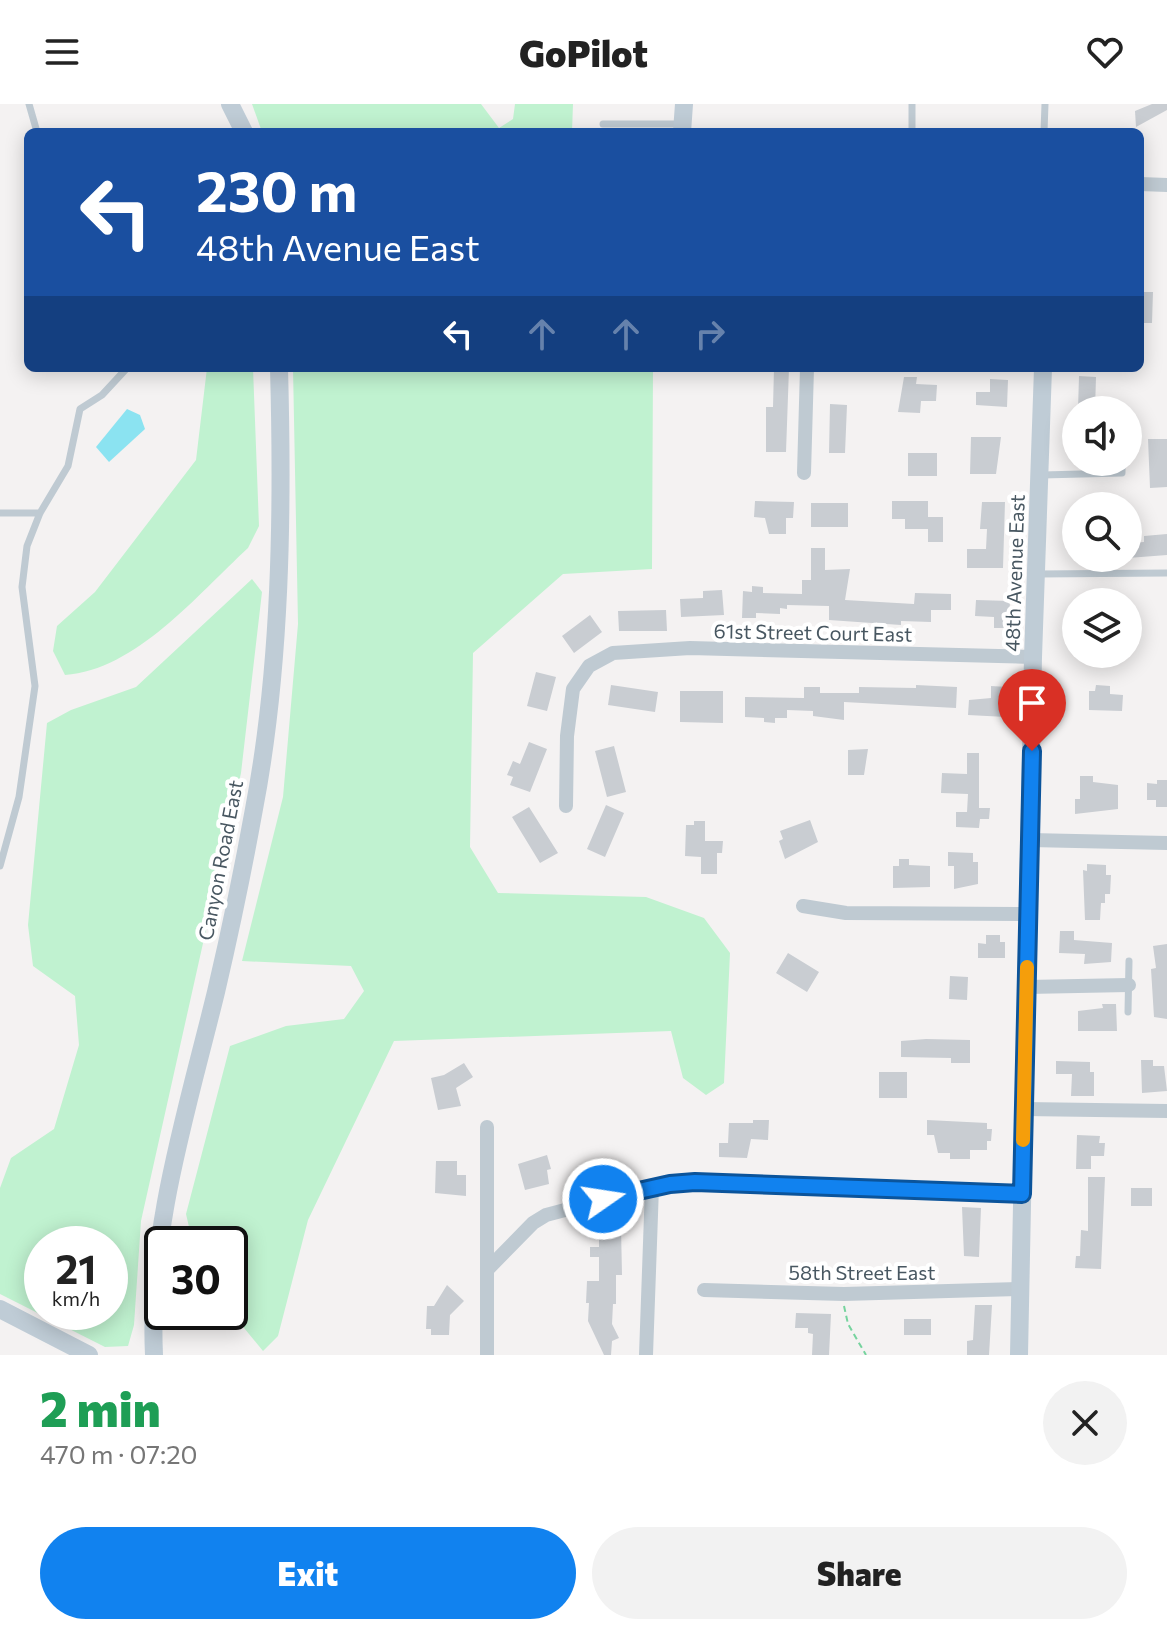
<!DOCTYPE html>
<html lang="en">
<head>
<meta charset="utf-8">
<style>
  body { margin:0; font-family:Commissioner,sans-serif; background:#f2f2f2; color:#222; height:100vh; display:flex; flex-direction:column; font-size:30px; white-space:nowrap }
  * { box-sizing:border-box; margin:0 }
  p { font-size:26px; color:#767676 }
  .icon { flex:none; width:44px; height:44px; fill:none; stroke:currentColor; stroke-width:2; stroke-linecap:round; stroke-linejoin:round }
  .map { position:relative; height:1251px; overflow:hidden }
  .details { display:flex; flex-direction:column; background:#fff; flex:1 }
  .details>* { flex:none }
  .top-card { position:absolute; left:24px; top:24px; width:1120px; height:244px; border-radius:12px; box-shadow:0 4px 20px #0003; background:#1a4fa0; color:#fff; overflow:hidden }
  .buttons { position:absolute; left:1062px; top:292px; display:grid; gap:16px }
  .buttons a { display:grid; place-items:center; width:80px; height:80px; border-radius:50%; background:#fff; box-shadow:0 4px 20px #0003; font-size:40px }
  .speed { position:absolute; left:24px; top:1122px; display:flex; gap:16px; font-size:40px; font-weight:700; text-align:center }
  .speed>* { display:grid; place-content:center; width:104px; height:104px; border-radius:50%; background:#fff; box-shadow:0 4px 20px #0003; line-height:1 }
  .speed small { font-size:20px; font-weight:400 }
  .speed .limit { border:4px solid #111; border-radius:12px; background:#fff; color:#111 }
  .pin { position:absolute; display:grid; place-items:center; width:68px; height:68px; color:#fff; margin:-82px -34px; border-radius:50% 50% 50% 0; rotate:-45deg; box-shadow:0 0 8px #0007 }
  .pin .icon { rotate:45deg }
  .me { position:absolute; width:88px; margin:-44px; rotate:77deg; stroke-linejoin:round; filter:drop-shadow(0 0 6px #0008) }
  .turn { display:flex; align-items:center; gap:28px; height:168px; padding:0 40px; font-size:36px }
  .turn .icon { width:104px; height:104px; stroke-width:2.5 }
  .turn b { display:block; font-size:56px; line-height:68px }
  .lanes { display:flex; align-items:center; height:76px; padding:0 40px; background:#0003; justify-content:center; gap:40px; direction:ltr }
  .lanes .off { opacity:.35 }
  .round { display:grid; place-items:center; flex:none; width:84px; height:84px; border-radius:42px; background:#f2f2f2 }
  .headline { display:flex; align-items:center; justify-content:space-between; height:136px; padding:0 40px }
  h1 { font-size:48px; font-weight:800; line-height:60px; color:#1e9e55 }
  .action { display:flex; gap:16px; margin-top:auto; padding:16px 40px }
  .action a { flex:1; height:92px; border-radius:48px; background:#1182ef; color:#fff; font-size:32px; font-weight:800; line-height:92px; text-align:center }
  .action a+a { background:#f2f2f2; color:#222 }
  header { display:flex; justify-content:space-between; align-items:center; height:104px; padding:0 40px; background:#fff; font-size:36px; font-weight:800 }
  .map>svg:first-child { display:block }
  .green { fill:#c0f2d0; fill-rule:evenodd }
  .water { fill:#8be3f1 }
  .building { fill:#c9cdd2 }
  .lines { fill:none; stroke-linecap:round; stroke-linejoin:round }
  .path { stroke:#76d39e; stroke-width:2; stroke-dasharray:6 4; stroke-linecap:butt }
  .lane { stroke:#bfcad2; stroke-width:7 }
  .street { stroke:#bfcad2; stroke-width:14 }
  .secondary { stroke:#bfccd6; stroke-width:18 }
  .route-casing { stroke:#0b549b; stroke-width:20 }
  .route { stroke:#1182ef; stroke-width:14 }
  .slow { stroke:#f59e0b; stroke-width:14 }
  .labels { text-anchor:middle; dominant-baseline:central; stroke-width:8; stroke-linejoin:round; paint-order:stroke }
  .street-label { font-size:20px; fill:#485761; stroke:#fff }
</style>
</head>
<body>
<header><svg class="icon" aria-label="menu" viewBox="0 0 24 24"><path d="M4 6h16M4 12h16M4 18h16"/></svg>GoPilot<svg class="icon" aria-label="heart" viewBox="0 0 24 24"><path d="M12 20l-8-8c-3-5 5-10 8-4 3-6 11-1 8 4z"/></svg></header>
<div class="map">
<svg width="1167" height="1251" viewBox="0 0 1167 1251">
  <rect width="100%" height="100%" fill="#f4f2f2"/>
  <!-- green -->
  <path class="green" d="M252,0H481L499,24L513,15L515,0H573L572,28H262Z
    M207,264H253L259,422L248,444C197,491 136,566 65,571L53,547L57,522L95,488L196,356Z
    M293,264H653L652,465L563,470L473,549L470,743L498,789L646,793L704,814L730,849L724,979L706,991L683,974L671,927L394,937L308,1116L278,1232L263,1247L230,1207V1140H193L186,1110L230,942L286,922L344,915L364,887L351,862L242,857L283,693L298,520Z
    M252,475L262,488L241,669L141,1117L134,1221L128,1242L105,1243L0,1190V1084L11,1054L54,1025L79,941L75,892L33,862L28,821L47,619L71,606L136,583ZM110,1140V1208H42V1140Z"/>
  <!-- water -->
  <path class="water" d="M127,305L140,311L145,325L109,358L96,343Z"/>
  <!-- building -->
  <path class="building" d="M1152,0H1167V6L1136,23L1135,7Z
    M1140,188H1153L1152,219H1140Z
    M774,264H789L786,348H766V303H773Z
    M1079,272L1096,273L1095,306H1078Z
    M904,273H917L916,280L937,281L936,297H921L920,309L898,308Z
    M990,275L1008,276L1007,303L976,301V288H990Z
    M830,300L847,301L845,349H829Z
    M971,333H1001L996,370H970Z
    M1148,335H1167V383L1150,384Z
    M908,349H937V372H908Z
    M755,397L794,398L793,414H786V430H769L765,414L754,413Z
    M892,397H928V413H943V438H928V425H905V415H892Z
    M982,398H1005L1003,464H967V445H986L987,425H980Z
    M811,399H848V423H811Z
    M1167,430V451L1128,454V439L1144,438V432Z
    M811,444H825V466L850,465L845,496L914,500L915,489L951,490V506H931V518L901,517V521L829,516V502L787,501V505L780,504V510L756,509V514H742L743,487L752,488V482L763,483V489L802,490V476H811Z
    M722,486L724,511L681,513L680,495L703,494V487Z
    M976,496L1010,497L1009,524H994V513L975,512Z
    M666,506L667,527H619L618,507Z
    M590,511L602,528L574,549L562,532Z
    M536,568L556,573L547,607L527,602Z
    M611,581L658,588L655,608L608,601Z
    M916,581L957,583L956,604L844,598V616L813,612V607L787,606V614H775V619L764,618V614L745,613V593L804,594V583H820V589H859V583L916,584Z
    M1096,581L1110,582V590L1123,591L1122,607L1089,606V587H1095Z
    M991,582L1007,583L1006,613L968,611L969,596L991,594Z
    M680,587H723V619L680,618Z
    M529,638L547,645L530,688L510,681L513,673L507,671L513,657L520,660Z
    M614,642L626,688L607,693L595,647Z
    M868,645L864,671H848V646Z
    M967,649H979V704H990L989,715H980L979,724L956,723V708H967L968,690L941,689L942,669L967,670Z
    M1080,672H1093V678L1118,681V705L1075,710V695H1080Z
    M1157,676H1167V703H1156V696H1147V679L1157,680Z
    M606,701L624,709L605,753L587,745Z
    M529,703L558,749L540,759L512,713Z
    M810,716L818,738L785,755L779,737L783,735L780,727Z
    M694,717H705V737H723L722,749H717V770H701V753L685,752L686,721H694Z
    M948,748L973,749V758H978V780L954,785V762H948Z
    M899,755H909V761L930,762V783L893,784V762H899Z
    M1087,760L1106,761V771H1111L1110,790H1105V799H1101L1100,816H1085L1083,766L1087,767Z
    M1060,827H1074V836L1112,839L1111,858L1084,860L1085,850L1059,849Z
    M986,831H1000V838H1005V854H978V839L986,840Z
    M1167,840V915L1154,913L1151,865L1156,864L1153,842Z
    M788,849L819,868L807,888L776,869Z
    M950,872L968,873L967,896L949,895Z
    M1102,900H1116L1117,927H1078V907L1103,904Z
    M926,935L970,936V959H951V954L901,953V937Z
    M1141,956H1153V962H1164L1167,987L1142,989Z
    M1056,957L1090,958V968H1094V992H1071L1072,970H1056Z
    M464,959L473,973L456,984L461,1002L438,1006L431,974L444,971Z
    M879,968H907V994H879Z
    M753,1016H769L768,1036L751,1035L747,1054L719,1053V1039H728L729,1019H753Z
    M927,1016L987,1019V1025H992L991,1037H987V1046H970V1055H950V1049H938L934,1031H927Z
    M1077,1031L1100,1032L1099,1039H1105L1104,1052H1091V1065H1076Z
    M547,1051L551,1065L547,1066L549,1080L525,1086L518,1060Z
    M436,1057H457V1071H466V1092L435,1089Z
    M1088,1073H1105L1101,1165L1075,1164L1076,1152H1080L1081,1126L1088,1127Z
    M1131,1084H1152V1102H1131Z
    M962,1103L981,1104L979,1153L964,1152Z
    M602,1121L621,1123L622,1171H616V1200H613L612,1220L619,1234L612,1237L611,1251H604L588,1217L589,1199H586L587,1177H599V1153H590V1143H599V1123Z
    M447,1181L464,1197L450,1211L449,1231H431V1225H426L427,1202H434Z
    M975,1201H992L989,1251H967V1237L973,1236Z
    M796,1209L831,1210L829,1251H812L813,1230L808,1229V1224H795Z
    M904,1215H931V1231H904Z"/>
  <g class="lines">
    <!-- path -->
    <path class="path" d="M844,1202L848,1220L866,1251"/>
    <!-- lane -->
    <path class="lane" d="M29,0L37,28
      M912,0V28
      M603,20H681
      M1044,28L1045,0
      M1042,371L1122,369V358
      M0,409H40
      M1038,470L1167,469
      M0,762L19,693L35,582L22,483L27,442L40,409L68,362L80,305L102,291L127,264
      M1128,908L1129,857"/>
    <!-- street -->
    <path class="street" d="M1140,80L1167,81
      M804,369L807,264
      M566,702L567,632L573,585L589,562L613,549L690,544L1033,553
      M1030,736L1167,739
      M803,802L846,809L1028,810
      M1027,883L1129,881
      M1024,1005L1167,1007
      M487,1023V1251
      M487,1166L533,1119L546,1111L652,1083L695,1078L1022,1090
      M704,1186L844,1190L1020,1185
      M646,1251L652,1083"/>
    <!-- secondary -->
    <path class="secondary" d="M230,0L244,28
      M682,28L684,0
      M0,1205L89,1251
      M154,1251C148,1128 187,1007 216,888C230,828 243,766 254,705C281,564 283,408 279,264
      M1019,1251L1033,553L1043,264"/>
  </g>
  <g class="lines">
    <!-- route casing -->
    <g class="route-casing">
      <path id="route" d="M603,1095L670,1080L695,1078L1022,1090L1032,647"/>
    </g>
    <!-- route -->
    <use href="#route" class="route"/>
    <!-- slow -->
    <path class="slow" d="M1023,1036L1027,863"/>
  </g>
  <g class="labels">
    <!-- street labels -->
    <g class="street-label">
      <text transform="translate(1014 469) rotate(-88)">48th Avenue East</text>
      <text transform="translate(813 528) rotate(1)">61st Street Court East</text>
      <text transform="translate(220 756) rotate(-79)">Canyon Road East</text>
      <text x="862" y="1168">58th Street East</text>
    </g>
  </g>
</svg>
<div class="buttons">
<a><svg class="icon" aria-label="sound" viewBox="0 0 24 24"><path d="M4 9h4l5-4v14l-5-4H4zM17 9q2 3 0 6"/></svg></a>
<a><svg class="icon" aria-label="search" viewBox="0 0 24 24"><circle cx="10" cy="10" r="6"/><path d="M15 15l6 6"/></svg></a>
<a><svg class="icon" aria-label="layers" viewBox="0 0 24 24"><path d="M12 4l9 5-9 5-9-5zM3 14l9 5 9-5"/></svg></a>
</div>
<div class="speed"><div>21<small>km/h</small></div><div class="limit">30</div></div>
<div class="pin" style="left:1032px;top:647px;background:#d93025"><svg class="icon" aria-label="arrive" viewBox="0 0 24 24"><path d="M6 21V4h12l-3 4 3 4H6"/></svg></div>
<svg class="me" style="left:603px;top:1095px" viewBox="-20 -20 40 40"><circle r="17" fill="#1182ef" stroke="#fff" stroke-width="3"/><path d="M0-11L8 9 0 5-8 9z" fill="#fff"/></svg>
<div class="top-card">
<div class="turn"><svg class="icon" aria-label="left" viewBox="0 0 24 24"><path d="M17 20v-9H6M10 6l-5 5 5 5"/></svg><div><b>230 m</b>48th Avenue East</div></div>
<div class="lanes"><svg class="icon" aria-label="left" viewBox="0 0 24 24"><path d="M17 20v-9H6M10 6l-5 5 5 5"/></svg><svg class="icon off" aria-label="ahead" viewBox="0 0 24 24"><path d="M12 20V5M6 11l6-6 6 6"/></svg><svg class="icon off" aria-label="ahead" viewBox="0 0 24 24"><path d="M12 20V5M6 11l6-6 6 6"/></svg><svg class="icon off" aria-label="right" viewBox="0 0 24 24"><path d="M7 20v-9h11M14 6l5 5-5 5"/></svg></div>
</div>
</div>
<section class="details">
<div class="headline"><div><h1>2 min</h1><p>470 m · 07:20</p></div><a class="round"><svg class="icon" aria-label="close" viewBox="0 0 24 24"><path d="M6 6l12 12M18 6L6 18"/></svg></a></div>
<div class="action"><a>Exit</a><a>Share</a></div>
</section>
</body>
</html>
